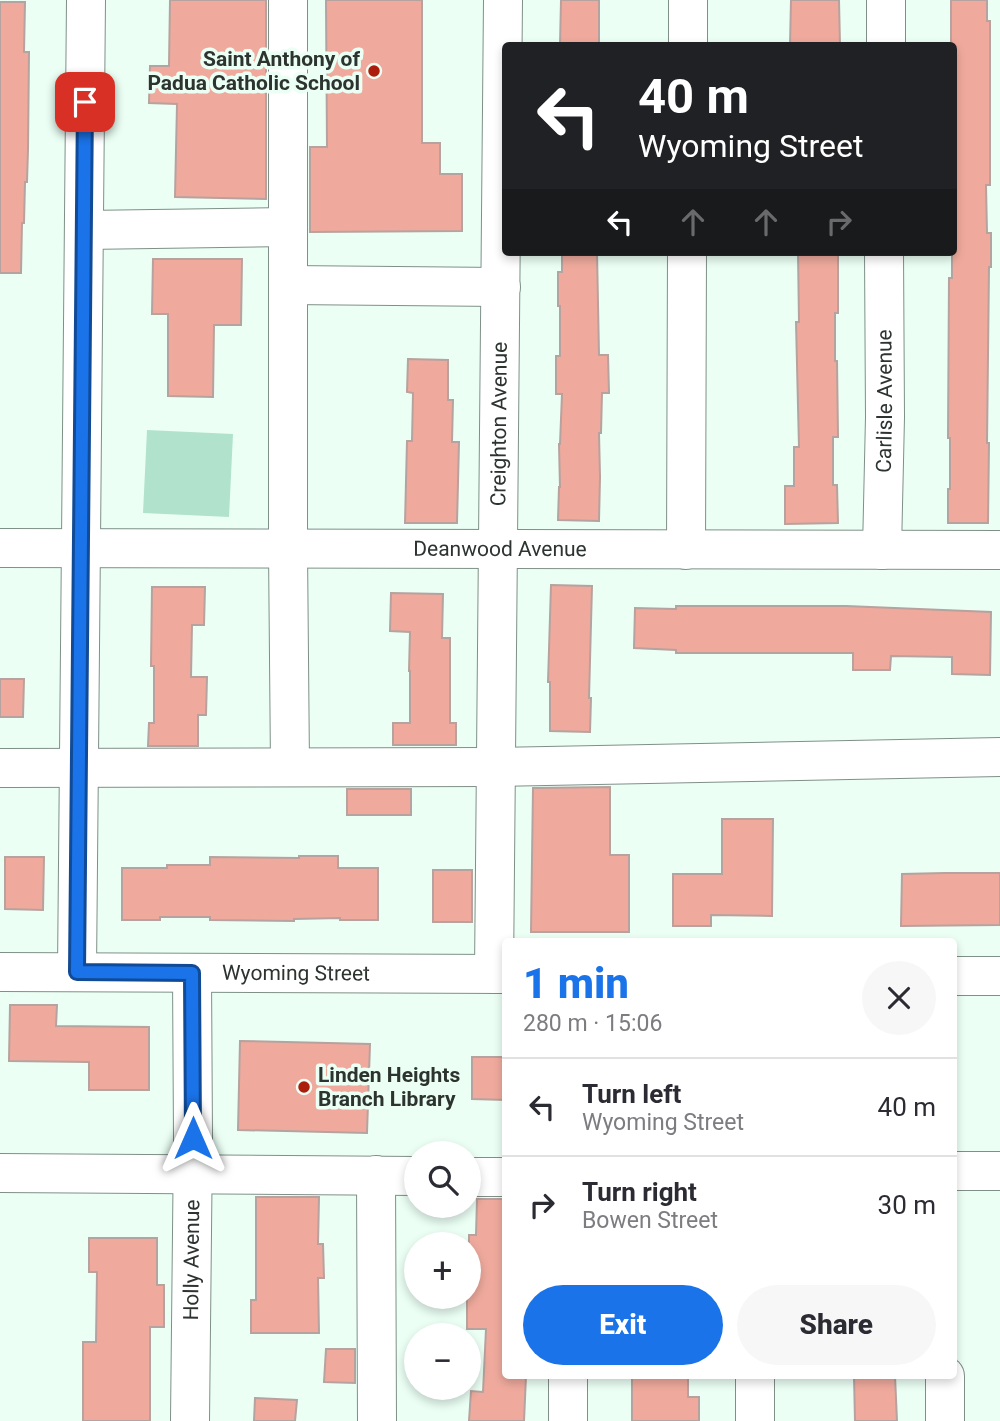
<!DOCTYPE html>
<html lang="en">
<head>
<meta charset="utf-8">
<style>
  body { margin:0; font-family:Roboto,sans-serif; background:#f7f7f7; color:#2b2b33; height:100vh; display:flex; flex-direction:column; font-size:26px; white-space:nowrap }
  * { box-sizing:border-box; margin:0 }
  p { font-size:23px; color:#7c7c81 }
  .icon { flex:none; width:38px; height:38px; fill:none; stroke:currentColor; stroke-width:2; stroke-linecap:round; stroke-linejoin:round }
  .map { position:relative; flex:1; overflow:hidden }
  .drawer { position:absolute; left:502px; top:938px; width:455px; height:441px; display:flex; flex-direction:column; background:#fff; border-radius:7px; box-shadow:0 4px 10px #0003 }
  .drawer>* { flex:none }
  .banner { position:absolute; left:502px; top:42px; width:455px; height:214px; border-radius:7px; box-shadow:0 4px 10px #0003; background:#202124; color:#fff; overflow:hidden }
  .tools { position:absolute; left:404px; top:1141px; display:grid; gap:14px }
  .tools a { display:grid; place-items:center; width:77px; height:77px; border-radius:50%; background:#fff; box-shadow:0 4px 10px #0003; font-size:35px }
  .pin { position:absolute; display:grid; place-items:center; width:60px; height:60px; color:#fff; margin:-30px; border-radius:14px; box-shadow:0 4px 10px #0006 }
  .me { position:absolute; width:77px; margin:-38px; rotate:0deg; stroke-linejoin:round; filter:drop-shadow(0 0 5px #0008) }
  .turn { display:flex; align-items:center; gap:24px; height:147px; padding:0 21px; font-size:32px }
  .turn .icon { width:91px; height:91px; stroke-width:2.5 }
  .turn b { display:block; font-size:49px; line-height:60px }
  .lanes { display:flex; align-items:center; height:66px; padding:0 21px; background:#0003; justify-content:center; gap:35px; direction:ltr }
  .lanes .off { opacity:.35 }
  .round { display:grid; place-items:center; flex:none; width:74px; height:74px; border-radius:37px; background:#f7f7f7 }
  .headline { display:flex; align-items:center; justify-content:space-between; height:119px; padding:0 21px }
  h1 { font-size:42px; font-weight:800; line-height:52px; color:#1a73e8 }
  .action { display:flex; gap:14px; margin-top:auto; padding:14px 21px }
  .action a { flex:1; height:80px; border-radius:42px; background:#1a73e8; color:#fff; font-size:28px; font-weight:800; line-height:80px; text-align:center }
  .action a+a { background:#f7f7f7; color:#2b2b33 }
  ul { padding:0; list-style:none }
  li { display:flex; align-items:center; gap:21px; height:98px; padding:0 21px; border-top:2px solid #e1e1e2 }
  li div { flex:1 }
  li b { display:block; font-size:26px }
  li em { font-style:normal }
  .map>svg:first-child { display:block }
  .green { fill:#b1e3cc }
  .building { fill:#efaa9d; stroke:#b6a29e; stroke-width:2 }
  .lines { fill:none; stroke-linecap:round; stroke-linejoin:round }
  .minor-casing { stroke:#7f9088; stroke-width:40 }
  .minor { stroke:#fff; stroke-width:38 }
  .route-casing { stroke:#114b97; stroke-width:18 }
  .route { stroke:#1a73e8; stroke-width:12 }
  .poi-dot { fill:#ad1d0b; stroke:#ebfff5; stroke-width:2.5 }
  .labels { text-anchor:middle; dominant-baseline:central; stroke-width:7; stroke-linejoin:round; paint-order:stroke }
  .poi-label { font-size:21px; font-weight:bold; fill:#2d3430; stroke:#ebfff5; text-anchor:end }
  .street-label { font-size:21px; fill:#2d3430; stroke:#ebfff5 }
</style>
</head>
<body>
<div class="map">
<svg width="1000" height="1421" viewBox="0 0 1000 1421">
  <rect width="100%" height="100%" fill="#ebfff5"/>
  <!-- green -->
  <path class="green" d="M147,430L233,434L229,517L143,513Z"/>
  <!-- building -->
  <path class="building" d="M170,0H266V199L175,197L177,104L149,103L150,66H169Z
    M326,0H422V143H440V174H462V231L310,232V147H327Z
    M561,0H599V46H560Z
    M791,0H839L840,46H790Z
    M951,0H987V21H990V185H986L987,233H991V267H989L987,443H989L988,523H948V489H950V438H948L949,278H952V252H954V46H951Z
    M0,2H25L24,52H29L28,149L27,182H25L24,223H22L21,273H0Z
    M562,252H597L599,355H608L609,393H602L601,433H599L600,477L599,521L558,520L559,487H560L559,444H560L562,394H556V356H560V306H558V272H562Z
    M798,252H838V313H835V361H837L838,437H833V485H837L838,523L785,524V486H794V447H799L796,322H799Z
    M153,259H242L241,325H214L213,397L168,396V314H152Z
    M408,359L448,360V400H453L452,442H459L457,523H405L407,441H412L413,393L407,392Z
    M551,585L592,586L589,698H591L590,732L550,731V682H548Z
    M152,587H205L204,625H192L191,677H207L206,715H198V746H148L149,723H154V666H151Z
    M391,593L443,594L442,638H450V723H456V745H393V723H410V671H409L410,632L390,631Z
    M676,606H846L991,612L990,675L952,674V657L891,656L890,670H853V653H676V650L634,648L635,608L676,609Z
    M0,679H24L23,717H0Z
    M610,787V855H629V932H531L533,788Z
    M347,789H411V815H347Z
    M722,819H773L772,916L711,915V926H673V874H722Z
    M299,856H338V868H378V920H340V918L294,919V921L210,920V917H160V920H122V868H167V865H210V857L299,858Z
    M5,857H44L43,910L5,909Z
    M433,870H472V922H433Z
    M945,873H1000V925L901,926L902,874Z
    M10,1005H57L56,1026L149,1027V1090H89V1062L9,1061Z
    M240,1041L370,1044L367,1133L238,1130Z
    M472,1057H506V1100L472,1099Z
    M256,1197H319L318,1244H323L324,1278H318L319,1333H251V1300H256Z
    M477,1199H506V1376H526L524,1421H469L471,1391L483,1392L486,1329H467V1297H469V1235H476Z
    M89,1238H157V1285H164V1327H150V1421H83V1342H96L97,1272H89Z
    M326,1349H355V1383L324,1382Z
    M632,1376H688V1397H699V1421H632Z
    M854,1376H895L897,1421H855Z
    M255,1398L297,1400L295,1421H254Z"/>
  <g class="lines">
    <!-- minor casing -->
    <g class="minor-casing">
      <g id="minor">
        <path d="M288,0V549L290,767"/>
        <path d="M688,46V0"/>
        <path d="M886,46V0"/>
        <path d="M85,230L288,227"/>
        <path d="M289,285L501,287"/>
        <path id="s1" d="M0,548L1000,550"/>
        <path d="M686,550L687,252"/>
        <path id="s2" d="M882,550L885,417L884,252"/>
        <path d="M0,768L496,767L1000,757"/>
        <path id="s3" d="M0,972L506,974"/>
        <path d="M77,972L86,0"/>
        <path id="s4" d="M494,974L503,0"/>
        <path d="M954,976H1000"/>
        <path d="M954,1171H1000"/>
        <path d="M0,1173L416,1176"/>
        <path d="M376,1175L377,1421"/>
        <path d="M469,1177H506"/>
        <path id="s5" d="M190,1421L193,1138L192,973"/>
        <path d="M568,1421V1376"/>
        <path d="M755,1421V1376"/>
        <path d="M945,1421V1376"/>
      </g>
    </g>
    <!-- minor -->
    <use href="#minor" class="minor"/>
  </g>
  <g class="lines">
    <!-- route casing -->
    <g class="route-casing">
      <path id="route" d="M85,102L77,972L192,973L193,1138"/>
    </g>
    <!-- route -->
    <use href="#route" class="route"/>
  </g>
  <!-- markers -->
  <g class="poi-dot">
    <circle cx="374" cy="71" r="7"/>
    <circle cx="304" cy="1087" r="7"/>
  </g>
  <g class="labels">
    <!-- poi labels -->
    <g class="poi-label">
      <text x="360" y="59">Saint Anthony of<tspan x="360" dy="24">Padua Catholic School</tspan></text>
      <text x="318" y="1075" text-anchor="start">Linden Heights<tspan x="318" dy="24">Branch Library</tspan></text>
    </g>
    <!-- street labels -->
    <g class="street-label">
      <text stroke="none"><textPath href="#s2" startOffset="149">Carlisle Avenue</textPath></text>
      <text stroke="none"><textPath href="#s4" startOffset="550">Creighton Avenue</textPath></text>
      <text stroke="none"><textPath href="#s1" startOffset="500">Deanwood Avenue</textPath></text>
      <text stroke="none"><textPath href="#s3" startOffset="296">Wyoming Street</textPath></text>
      <text stroke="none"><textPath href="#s5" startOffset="161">Holly Avenue</textPath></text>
    </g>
  </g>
</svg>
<div class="tools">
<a><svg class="icon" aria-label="search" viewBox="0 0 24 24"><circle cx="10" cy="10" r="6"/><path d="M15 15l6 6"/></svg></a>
<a>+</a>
<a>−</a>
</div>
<div class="pin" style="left:85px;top:102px;background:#d93025"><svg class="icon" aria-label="arrive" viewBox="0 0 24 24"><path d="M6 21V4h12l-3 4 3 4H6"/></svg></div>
<svg class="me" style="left:193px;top:1138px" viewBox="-20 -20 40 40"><path d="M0-17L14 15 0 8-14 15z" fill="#1a73e8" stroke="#fff" stroke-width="4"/></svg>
<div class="banner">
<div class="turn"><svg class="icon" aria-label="left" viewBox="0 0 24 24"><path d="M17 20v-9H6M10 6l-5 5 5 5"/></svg><div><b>40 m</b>Wyoming Street</div></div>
<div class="lanes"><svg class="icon" aria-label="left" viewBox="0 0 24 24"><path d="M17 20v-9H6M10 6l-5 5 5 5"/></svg><svg class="icon off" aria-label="ahead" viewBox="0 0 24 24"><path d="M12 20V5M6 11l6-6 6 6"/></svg><svg class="icon off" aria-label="ahead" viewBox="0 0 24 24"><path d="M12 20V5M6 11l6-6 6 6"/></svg><svg class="icon off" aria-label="right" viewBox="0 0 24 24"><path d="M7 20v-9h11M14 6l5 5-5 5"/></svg></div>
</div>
<section class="drawer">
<div class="headline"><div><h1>1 min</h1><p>280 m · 15:06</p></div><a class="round"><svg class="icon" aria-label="close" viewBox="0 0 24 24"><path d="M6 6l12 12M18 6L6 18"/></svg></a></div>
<ul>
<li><svg class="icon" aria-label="left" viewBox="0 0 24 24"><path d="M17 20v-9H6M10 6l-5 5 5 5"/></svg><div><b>Turn left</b><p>Wyoming Street</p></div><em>40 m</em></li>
<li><svg class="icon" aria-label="right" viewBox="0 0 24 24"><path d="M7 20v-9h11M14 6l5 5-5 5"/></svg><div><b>Turn right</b><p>Bowen Street</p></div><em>30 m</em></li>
</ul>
<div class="action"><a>Exit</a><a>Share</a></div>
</section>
</div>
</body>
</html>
